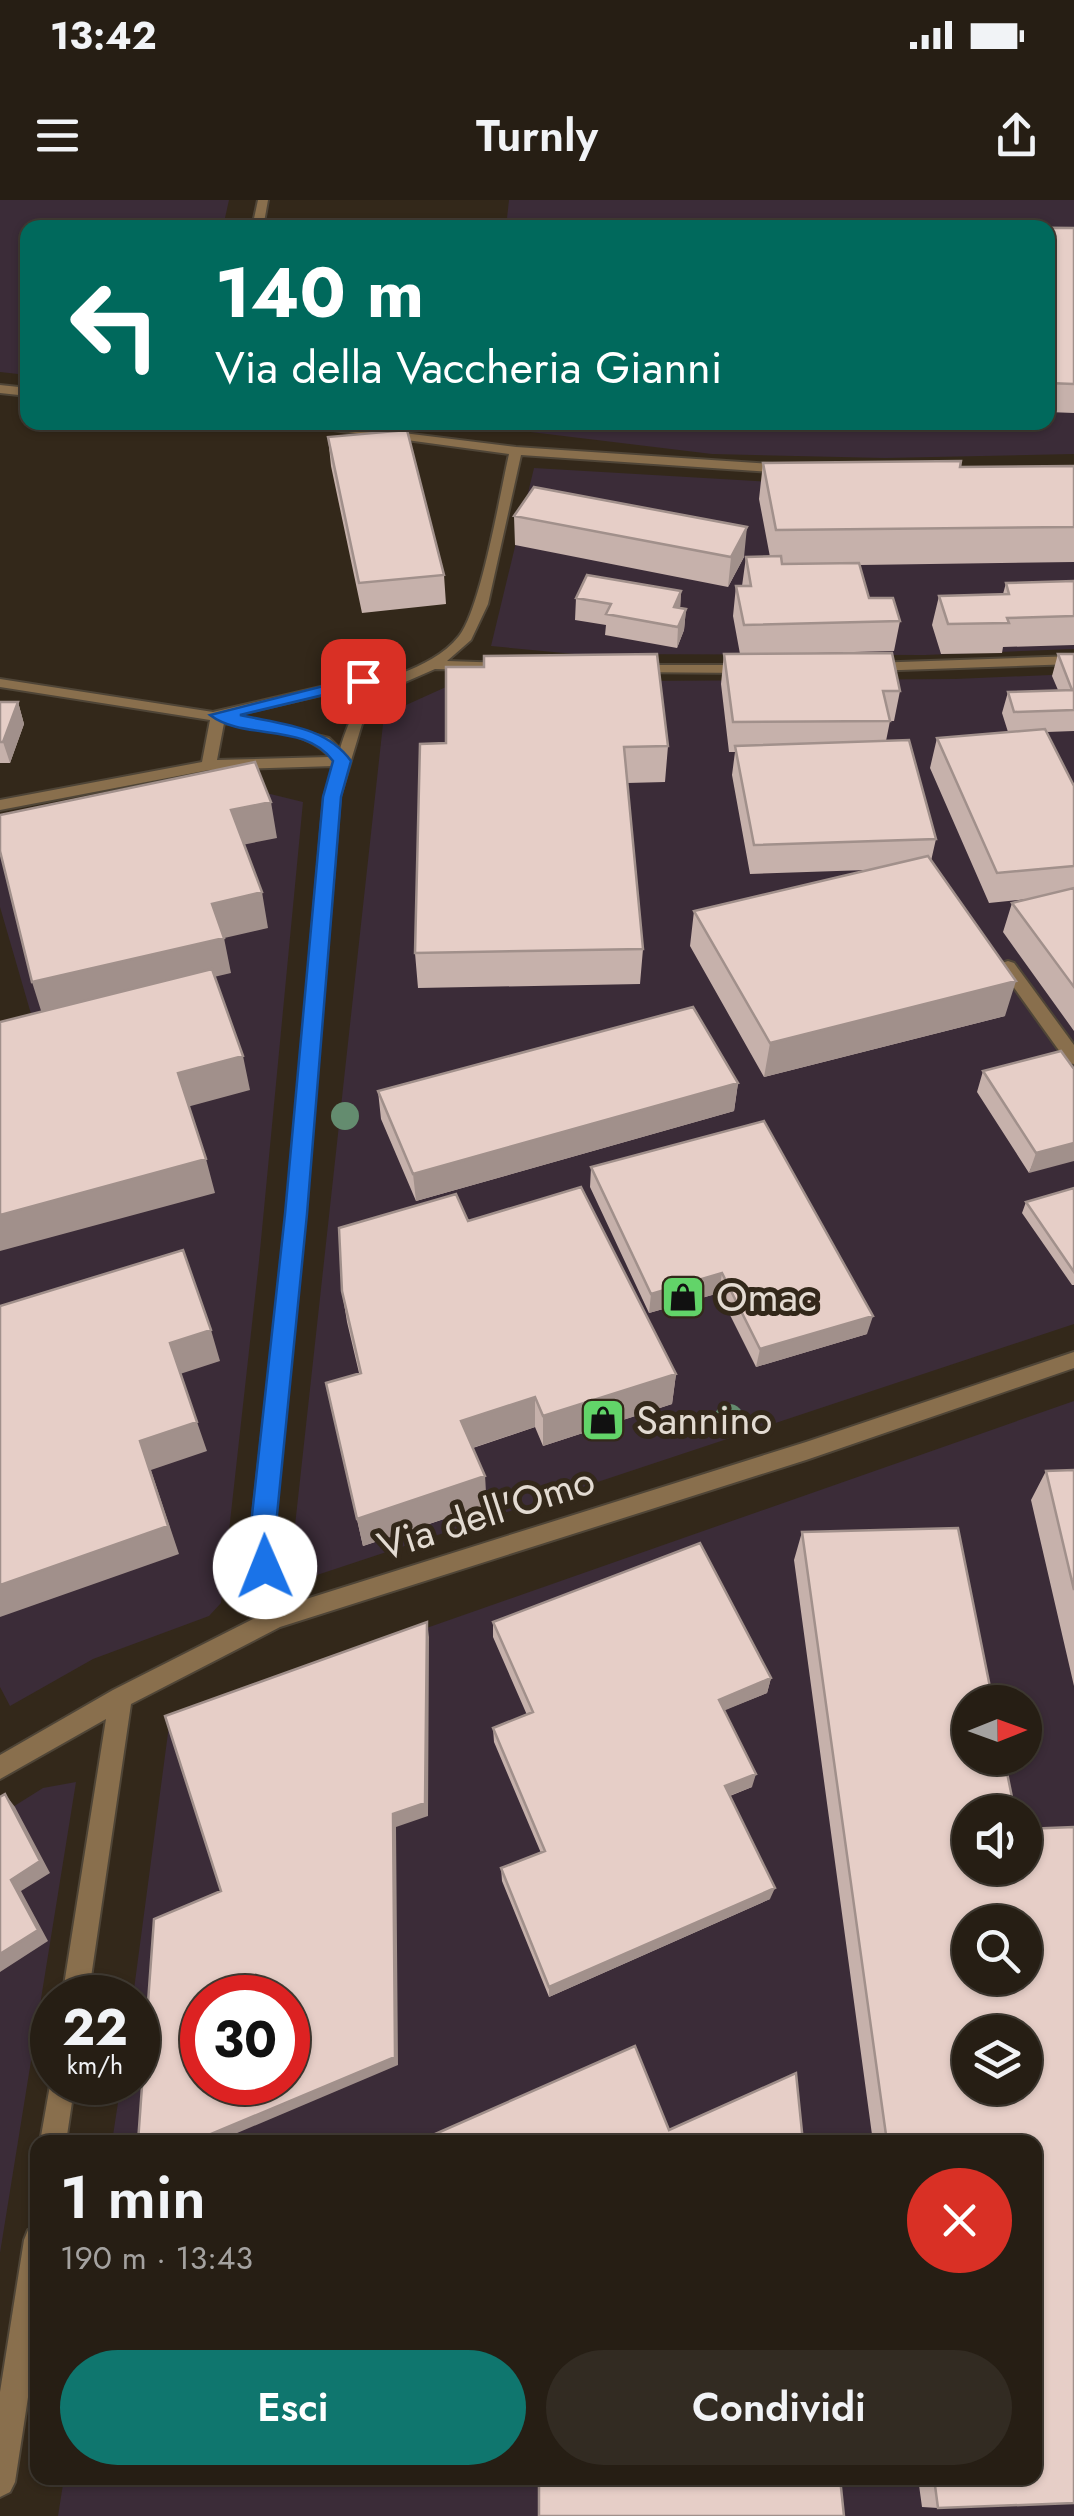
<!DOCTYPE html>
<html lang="it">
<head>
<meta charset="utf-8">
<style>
  body { margin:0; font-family:Jost,sans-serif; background:#322b22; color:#f1f3f6; height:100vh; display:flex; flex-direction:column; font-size:38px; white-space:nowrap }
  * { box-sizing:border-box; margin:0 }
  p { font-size:32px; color:#a4a2a0 }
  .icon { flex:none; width:55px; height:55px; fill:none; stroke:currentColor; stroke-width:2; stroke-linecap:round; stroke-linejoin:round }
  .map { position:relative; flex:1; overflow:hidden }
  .drawer { position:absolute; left:30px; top:1935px; width:1012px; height:350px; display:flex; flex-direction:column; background:#261e14; border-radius:20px; box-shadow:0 2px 8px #0004,0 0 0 2px #423c34 }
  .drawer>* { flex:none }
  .guide { position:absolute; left:20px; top:20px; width:1035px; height:210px; border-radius:20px; box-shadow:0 2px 8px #0004,0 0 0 2px #423c34; background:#00695c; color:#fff; overflow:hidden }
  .needle { width:65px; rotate:89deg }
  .tools { position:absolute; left:952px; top:1485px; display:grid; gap:20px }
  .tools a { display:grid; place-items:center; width:90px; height:90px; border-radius:50%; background:#261e14; box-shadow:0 2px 8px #0004,0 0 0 2px #423c34; font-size:50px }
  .speed { position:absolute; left:30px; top:1775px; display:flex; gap:20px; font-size:50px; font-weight:700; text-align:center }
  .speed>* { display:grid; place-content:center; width:130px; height:130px; border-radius:50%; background:#261e14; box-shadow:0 2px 8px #0004,0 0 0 2px #423c34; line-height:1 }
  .speed small { font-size:25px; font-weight:400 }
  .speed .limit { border:15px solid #d22; background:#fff; color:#111 }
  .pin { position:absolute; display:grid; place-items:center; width:85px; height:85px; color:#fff; margin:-42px; border-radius:20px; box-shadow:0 5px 15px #0006 }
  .me { position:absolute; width:110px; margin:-55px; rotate:359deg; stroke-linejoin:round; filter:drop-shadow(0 0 8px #0008) }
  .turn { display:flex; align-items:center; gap:35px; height:210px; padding:0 30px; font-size:45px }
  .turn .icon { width:130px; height:130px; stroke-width:2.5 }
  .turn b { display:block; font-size:70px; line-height:85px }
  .round { display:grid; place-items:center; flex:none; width:105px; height:105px; border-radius:52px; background:#322b22 }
  .headline { display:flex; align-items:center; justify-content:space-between; height:170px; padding:0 30px }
  h1 { font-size:60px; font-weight:600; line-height:75px }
  .cta { display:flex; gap:20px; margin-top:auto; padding:20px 30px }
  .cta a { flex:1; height:115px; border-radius:60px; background:#0f766e; color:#fff; font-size:40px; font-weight:600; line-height:115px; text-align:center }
  .cta a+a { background:#322b22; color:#f1f3f6 }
  .status { display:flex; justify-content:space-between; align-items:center; height:70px; padding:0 50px; background:#261e14; direction:ltr }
  .status svg { height:28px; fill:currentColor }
  header { display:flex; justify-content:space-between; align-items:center; height:130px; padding:0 30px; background:#261e14; font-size:45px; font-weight:600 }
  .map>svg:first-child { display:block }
  .industrial { fill:#3b2c38; fill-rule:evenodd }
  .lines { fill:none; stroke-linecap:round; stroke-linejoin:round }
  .service-casing { stroke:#4f4537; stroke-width:4 }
  .minor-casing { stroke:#4f4537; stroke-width:4 }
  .service { fill:#896f4d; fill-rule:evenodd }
  .minor { fill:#896f4d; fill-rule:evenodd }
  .tree { fill:#648c6f }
  .wall { fill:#c6b1ab; fill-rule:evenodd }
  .shaded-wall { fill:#a1908b }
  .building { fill:#e6cec7; stroke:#a1908b; stroke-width:2.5; fill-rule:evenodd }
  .route { fill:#1a73e8; stroke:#114b97; stroke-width:2.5 }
  .labels { text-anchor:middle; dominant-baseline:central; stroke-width:10; stroke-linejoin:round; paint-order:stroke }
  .poi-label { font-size:40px; fill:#e3dbd2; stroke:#33281a; text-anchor:start }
  .street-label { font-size:40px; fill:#e3dbd2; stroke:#33281a }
</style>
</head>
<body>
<div class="status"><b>13:42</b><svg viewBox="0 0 49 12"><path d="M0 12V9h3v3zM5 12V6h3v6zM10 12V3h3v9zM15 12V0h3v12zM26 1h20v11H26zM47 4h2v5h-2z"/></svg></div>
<header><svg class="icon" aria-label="menu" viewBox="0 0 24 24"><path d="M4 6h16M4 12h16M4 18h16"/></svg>Turnly<svg class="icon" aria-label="share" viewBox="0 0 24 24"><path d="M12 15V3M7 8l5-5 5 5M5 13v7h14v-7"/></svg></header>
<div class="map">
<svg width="1074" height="2316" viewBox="0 0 1074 2316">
  <rect width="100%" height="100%" fill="#33281a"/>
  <!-- industrial -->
  <path class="industrial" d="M0,0H229L223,27L28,28L27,175L0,172Z
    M509,0H1074V254L885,258L712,254L490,227V222H1048V28L506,27Z
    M534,268L843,286L1074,283V449L925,455L574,454L491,446Z
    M1074,474V1124L311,1377L291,1362L384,515L457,482L955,479Z
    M258,591L303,602L259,1061L221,1403L209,1416L93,1459L10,1506L0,1487V847L38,838L0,707V627Z
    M1074,1201V2316H58L64,2278H1035V1942H112L121,1883L138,1882V1798L133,1797L170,1518ZM970,1502H1025V1558H970ZM970,1612H1025V1668H970ZM970,1722H1025V1778H970ZM202,1798H288V1882H202ZM970,1832H1025V1888H970Z
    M76,1582L0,2053V1615L43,1588Z"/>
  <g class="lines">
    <!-- service casing -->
    <g class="service-casing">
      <path id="service" d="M1008,761L1014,763L1074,845V864L1068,863L1002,771V763Z"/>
    </g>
    <!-- minor casing -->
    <g class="minor-casing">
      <path id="minor" d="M258,0H268L263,28H252Z
        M0,185L28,188V196L0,193Z
        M275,222H315L516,247L787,265L793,269L787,273L521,255L488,404L471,440L447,461L507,463L514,467L507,471L435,469L387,490L362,524L340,597L305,1014L275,1315L276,1367L284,1406L806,1242L1074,1152V1168L806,1260L280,1427L131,1504L88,1798H62L106,1519L0,1579V1555L113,1490L263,1414L254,1367L253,1315L287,1014L324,597L334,566L209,570L0,610V600L202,562L210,520L0,487V479L213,512L393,470L400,474C422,465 444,455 459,436C481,408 500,294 509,254ZM386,480C359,492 348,523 340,549L329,538L235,515ZM224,523C258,528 306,530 330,557L217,560Z
        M1074,456V464L871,471L864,467L871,463Z
        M631,465H747L754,469L747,473L626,472L624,469Z
        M52,1874V1882H75L66,1942H40Z
        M38,2027V2132L15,2282L10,2292L0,2297V2192L24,2040L28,2030Z"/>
    </g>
    <!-- service -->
    <use href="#service" class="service"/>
    <!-- minor -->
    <use href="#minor" class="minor"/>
  </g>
  <!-- trees -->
  <g class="tree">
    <circle cx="345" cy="916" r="14"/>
    <circle cx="729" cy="1219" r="15"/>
  </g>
  <!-- wall -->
  <path class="wall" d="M1048,28H1074V213L1048,212Z
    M328,237L444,375L446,404L362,413L331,266Z
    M763,263L960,267L1074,266V362L860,365L869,398L900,421L894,451L776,454L900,491L894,521H890L886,541L936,639L931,661L1005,816L764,877L690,746L694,711L867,670L750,674L732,575L735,552H729L721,484L724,454H740L733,416L736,386H742L746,357H770L759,299Z
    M514,316L744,357L728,387L515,345Z
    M1074,381V445L1003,447L1002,453L941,454L932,425L939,396L1003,394L1006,383Z
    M681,391L680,408L686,409L684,430L677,448L605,435L606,425L575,420L576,398Z
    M1058,454H1074V531L1047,532L1074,586V831L1003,732L1012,703L1028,699L989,703L930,568L937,538L1008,532L1002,513L1008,492L1058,490L1052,476Z
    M0,502H18L24,524L10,563H0Z
    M420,544L668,546L665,582L627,583L643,749L640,784L418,788L415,753Z
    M1074,869L1029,973L977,892L983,871Z
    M738,883L734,911L416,1001L381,919L378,891Z
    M591,967L867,1134L756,1167L719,1093L649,1113L590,987Z
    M1074,988V1085H1072L1022,1013L1026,1002Z
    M468,1021L676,1174L672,1204L543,1246L535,1227L473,1248L485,1276L486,1305L363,1346L326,1183L359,1173L347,1122L342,1091Z
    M1074,1270V1486L1031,1300L1046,1271Z
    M958,1328L993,1502H970V1558H1004L1015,1612H970V1668H1025V1629L1074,1627V2303L938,2308L922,2307L918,2278H1035V1942H873L794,1360L802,1332ZM970,1722H1025V1778H970ZM970,1832H1025V1888H970Z
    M493,1422L771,1478L767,1493L724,1510L752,1587L730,1596L770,1699L549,1797L502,1681L501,1668L541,1653L494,1542L493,1528L527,1515L493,1437Z"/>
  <!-- shaded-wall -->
  <path class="shaded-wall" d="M747,327L744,357L728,387L731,357Z
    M681,391L680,412L672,428L674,407Z
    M686,409L684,430L677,448L678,427Z
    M18,502L24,524L10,563L3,542Z
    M271,602L277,638L237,646L231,610Z
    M262,692L268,728L220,739L212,704Z
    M224,738L231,773L43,817L32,782Z
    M1016,781L1005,816L764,877L770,843Z
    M243,856L250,890L187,907L178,873Z
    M738,883L734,911L416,1001L413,974Z
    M1074,943V961L1029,973L1036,953Z
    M206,959L215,993L0,1051V1015Z
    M722,1073L719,1093L649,1113L651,1094Z
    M873,1116L867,1134L756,1167L760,1149Z
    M211,1130L220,1161L180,1174L170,1143Z
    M676,1174L672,1204L543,1246V1216Z
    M535,1197V1227L463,1251L461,1221Z
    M197,1222L207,1251L151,1270L179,1354L0,1417V1385L140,1241Z
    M485,1276L486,1305L363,1346L357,1319Z
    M427,1422L429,1437L428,1616L396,1627L398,1865L216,1942H192L393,1614Z
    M771,1478L767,1493L716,1514L719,1500Z
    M756,1574L752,1587L721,1599L725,1586Z
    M5,1594L15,1607L50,1673L21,1691L48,1741L0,1772V1754L11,1680Z
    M775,1688L770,1699L549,1797V1787Z"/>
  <!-- building -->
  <path class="building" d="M580,23L1074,28V184L1048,183V28H580Z
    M407,230L444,375L359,383L328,237Z
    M961,261L960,267L1074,266V327L776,330L763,263Z
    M534,287L747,327L731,357L514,316Z
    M781,356L782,364L859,363L869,398H893L900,421L744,425L736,386H751L746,357Z
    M587,375L681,391L674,407L686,409L678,427L606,414L611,404L576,398Z
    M1074,381V416L1007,418L1009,423L948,424L939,396L1009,394L1006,383Z
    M892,453L900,491H883L890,521L733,522L724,454Z
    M657,454L668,546L624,547L643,749L415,753L420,544L446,543V467H484V456Z
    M1058,454H1074V510L1014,512L1008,492L1072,490Z
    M0,502H18L3,542H0Z
    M1045,529L1074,586V666L997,673L937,538Z
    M909,540L936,639L754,645L735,546Z
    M255,562L271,602L231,610L262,692L212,704L224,738L32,782L0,651V615Z
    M928,656L1016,781L770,843L694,711Z
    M1074,688V787L1012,703Z
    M212,769L243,856L178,873L206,959L0,1015V822Z
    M693,807L738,883L413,974L378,891Z
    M1061,851L1074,869V943L1036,953L983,871Z
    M764,921L873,1116L760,1149L722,1073L651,1094L591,967Z
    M581,987L676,1174L543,1216L535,1197L461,1221L485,1276L357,1319L326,1183L361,1173L342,1091L339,1028L456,994L468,1021Z
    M1074,988V1072L1026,1002Z
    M183,1050L211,1130L170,1143L197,1222L140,1241L168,1326L0,1385V1106Z
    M1074,1270V1390L1046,1271Z
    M958,1328L993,1502H970V1558H1004L1015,1612H970V1668H1025V1629L1074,1627V2303L938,2308L934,2278H1035V1942H887L802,1332ZM970,1722H1025V1778H970ZM970,1832H1025V1888H970Z
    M700,1343L771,1478L719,1500L756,1574L725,1586L775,1688L549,1787L501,1668L545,1651L493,1528L533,1512L493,1422Z
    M427,1422L425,1603L393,1614L395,1857L192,1942H138L154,1719L221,1691L165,1516ZM202,1798H288V1882H202Z
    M5,1594L40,1661L11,1680L38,1730L0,1754V1597Z
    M635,1846L669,1930L796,1873L803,1942H417Z
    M539,2278H840L844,2316H539Z"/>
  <!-- route -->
  <path class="route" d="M363,476L369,478V484L240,515C280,524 326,526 351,561L341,597L307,1014L277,1315V1367L274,1375L265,1378L256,1375L253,1367L252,1315L285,1014L323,597L333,561C306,522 244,541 210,515Z"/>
  <!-- icons -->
  <defs>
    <g id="shop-square" transform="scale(2.25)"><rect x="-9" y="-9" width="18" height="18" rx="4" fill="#62d469" stroke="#33281a"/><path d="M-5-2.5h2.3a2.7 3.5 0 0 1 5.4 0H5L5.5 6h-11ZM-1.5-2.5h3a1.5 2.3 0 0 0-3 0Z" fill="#111"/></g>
  </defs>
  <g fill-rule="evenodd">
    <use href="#shop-square" x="683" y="1097"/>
    <use href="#shop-square" x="603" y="1220"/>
  </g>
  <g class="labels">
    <!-- poi labels -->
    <g class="poi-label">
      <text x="716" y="1097">Omac</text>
      <text x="636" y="1220">Sannino</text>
    </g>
    <!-- street labels -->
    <g class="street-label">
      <text transform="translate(486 1313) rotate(-18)">Via dell'Omo</text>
    </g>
  </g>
</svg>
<div class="tools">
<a><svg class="needle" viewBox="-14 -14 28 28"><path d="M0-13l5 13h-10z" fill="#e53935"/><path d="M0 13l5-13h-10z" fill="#a4a2a0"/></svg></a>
<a><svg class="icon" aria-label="sound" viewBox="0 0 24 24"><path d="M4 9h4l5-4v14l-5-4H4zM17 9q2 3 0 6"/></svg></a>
<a><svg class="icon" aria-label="search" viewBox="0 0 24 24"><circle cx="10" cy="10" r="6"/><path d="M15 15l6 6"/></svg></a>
<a><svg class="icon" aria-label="layers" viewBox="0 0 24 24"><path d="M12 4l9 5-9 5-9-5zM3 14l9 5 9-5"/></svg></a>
</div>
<div class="speed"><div>22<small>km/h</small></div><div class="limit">30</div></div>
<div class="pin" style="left:363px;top:481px;background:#d93025"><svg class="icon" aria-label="arrive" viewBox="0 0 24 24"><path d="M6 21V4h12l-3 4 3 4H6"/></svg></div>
<svg class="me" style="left:265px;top:1367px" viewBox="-20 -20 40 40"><circle r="19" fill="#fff"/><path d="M0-13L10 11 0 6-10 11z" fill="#1a73e8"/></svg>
<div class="guide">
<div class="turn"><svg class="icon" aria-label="left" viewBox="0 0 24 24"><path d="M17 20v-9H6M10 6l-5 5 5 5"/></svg><div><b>140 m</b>Via della Vaccheria Gianni</div></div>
</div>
<section class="drawer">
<div class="headline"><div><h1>1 min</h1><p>190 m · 13:43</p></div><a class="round" style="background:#d93025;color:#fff"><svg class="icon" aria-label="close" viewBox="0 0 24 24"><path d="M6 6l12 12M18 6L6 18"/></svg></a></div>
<div class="cta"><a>Esci</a><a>Condividi</a></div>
</section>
</div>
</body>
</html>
